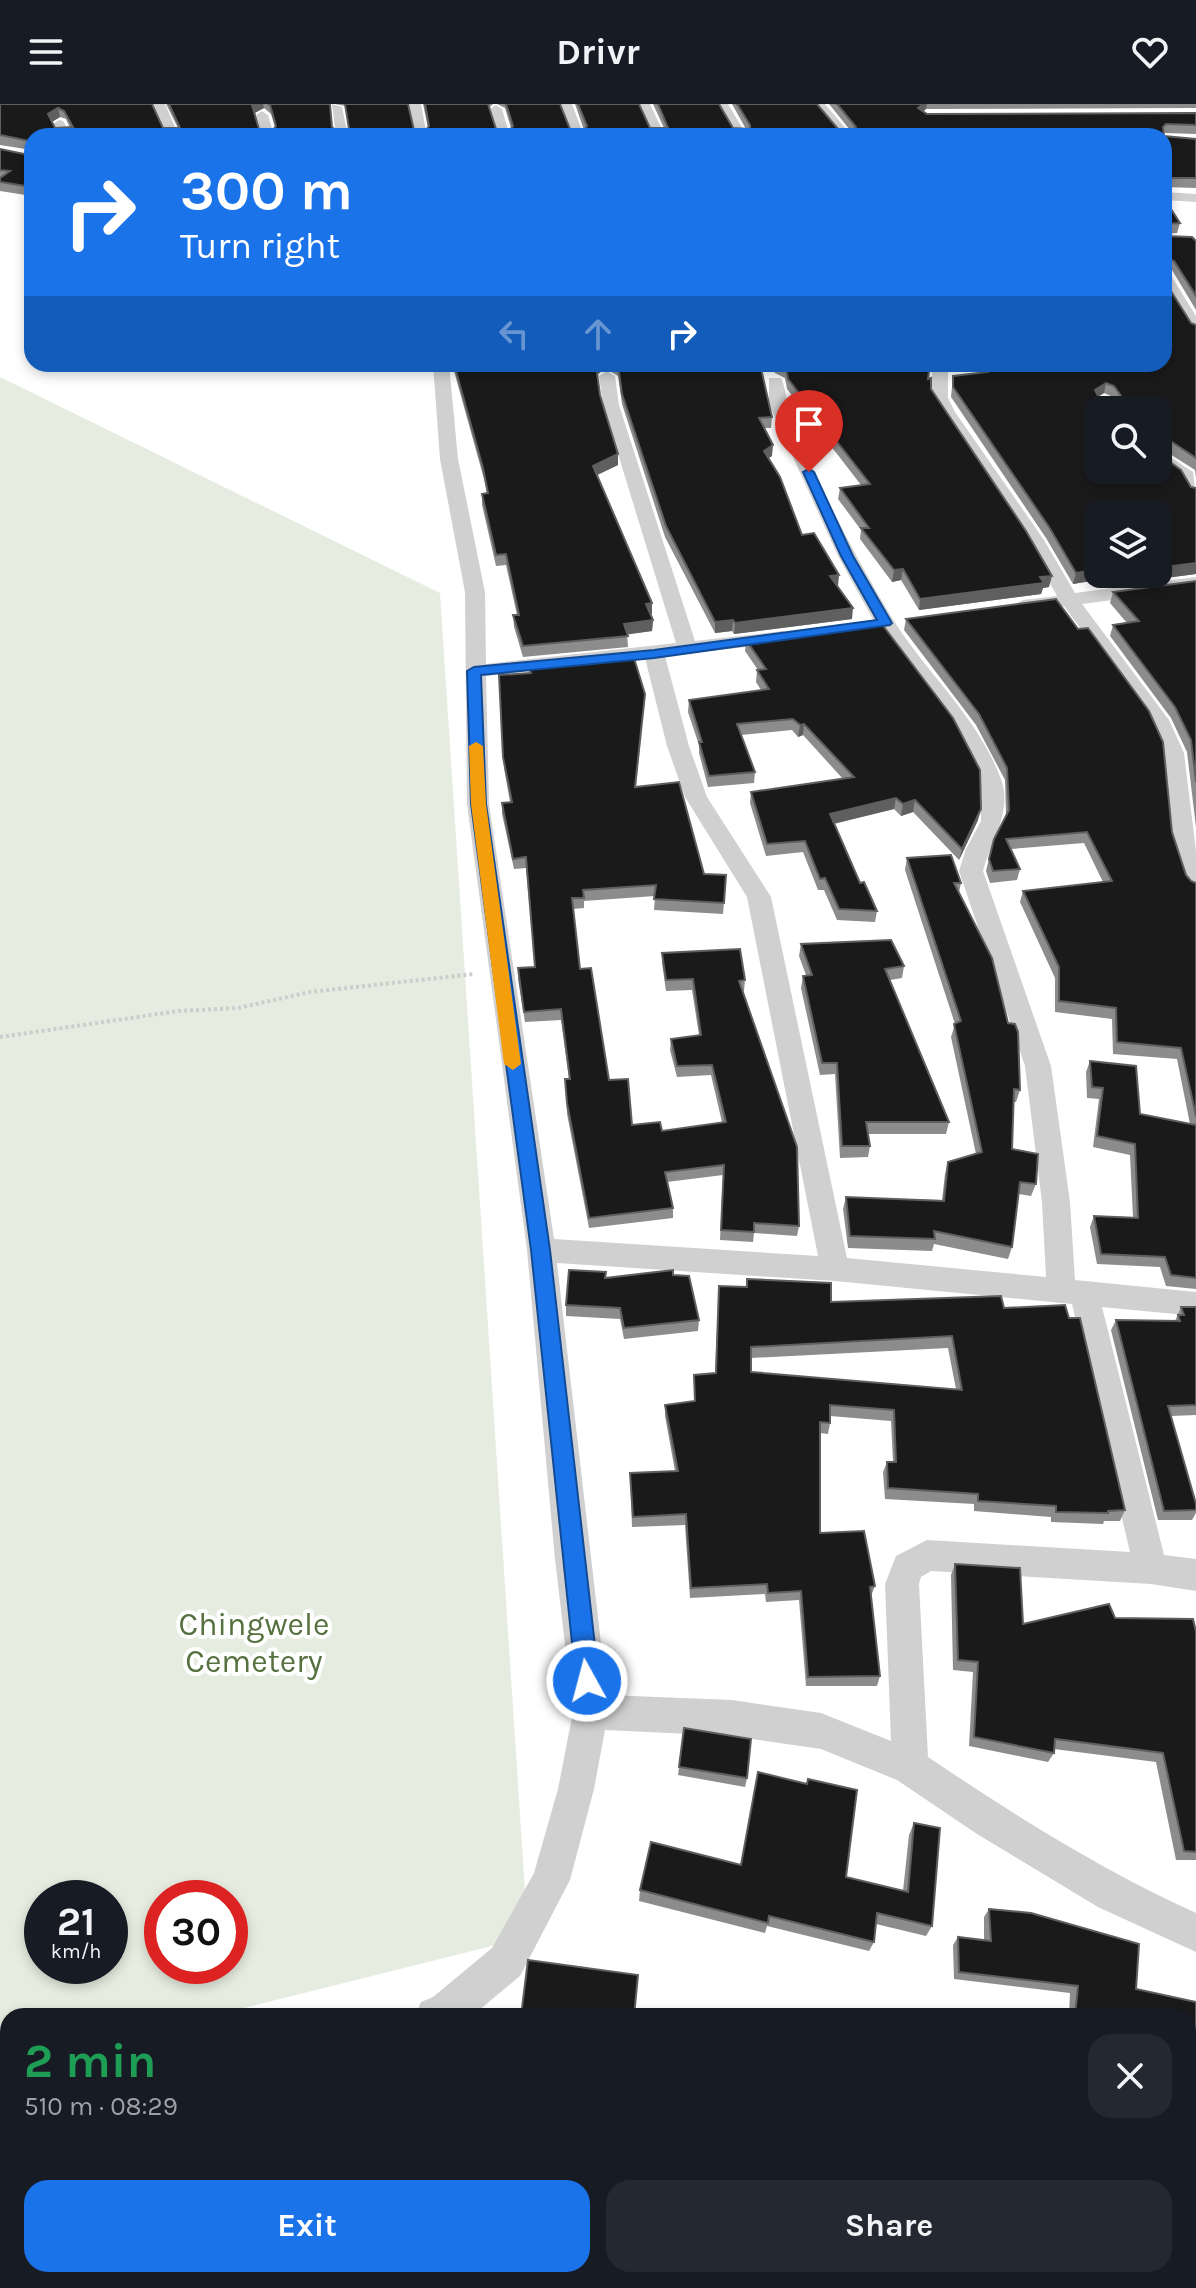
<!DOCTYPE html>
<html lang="en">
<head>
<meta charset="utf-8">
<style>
  body { margin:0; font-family:Karla,sans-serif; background:#242831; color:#f1f3f6; height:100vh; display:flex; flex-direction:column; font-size:30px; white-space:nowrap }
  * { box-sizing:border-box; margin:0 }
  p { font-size:26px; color:#9ea1a6 }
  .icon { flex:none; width:44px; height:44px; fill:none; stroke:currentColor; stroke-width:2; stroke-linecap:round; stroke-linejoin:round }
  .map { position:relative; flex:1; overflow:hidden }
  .panel { position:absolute; left:0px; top:1904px; width:1196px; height:280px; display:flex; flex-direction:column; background:#171b24; border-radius:24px 24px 0 0; box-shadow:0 4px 12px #0003 }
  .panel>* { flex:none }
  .banner { position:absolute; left:24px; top:24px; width:1148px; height:244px; border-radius:24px; box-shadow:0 4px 12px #0003; background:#1a73e8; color:#fff; overflow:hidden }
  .tools { position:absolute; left:1084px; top:292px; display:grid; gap:16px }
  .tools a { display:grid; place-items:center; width:88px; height:88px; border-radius:16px; background:#171b24; box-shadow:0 4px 12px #0003; font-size:40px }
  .speed { position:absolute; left:24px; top:1776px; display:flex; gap:16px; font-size:40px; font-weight:700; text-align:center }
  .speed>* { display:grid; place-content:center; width:104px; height:104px; border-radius:50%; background:#171b24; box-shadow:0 4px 12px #0003; line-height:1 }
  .speed small { font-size:20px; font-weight:400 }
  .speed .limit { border:12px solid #d22; background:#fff; color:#111 }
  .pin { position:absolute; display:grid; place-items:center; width:68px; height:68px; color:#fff; margin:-82px -34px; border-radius:50% 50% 50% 0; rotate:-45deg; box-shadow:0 0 8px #0007 }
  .pin .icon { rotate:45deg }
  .me { position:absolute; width:88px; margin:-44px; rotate:353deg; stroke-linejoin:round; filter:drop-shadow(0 0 6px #0008) }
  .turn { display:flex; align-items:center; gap:28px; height:168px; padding:0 24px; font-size:36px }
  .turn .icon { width:104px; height:104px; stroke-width:2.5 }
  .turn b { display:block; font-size:56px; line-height:68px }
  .lanes { display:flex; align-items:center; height:76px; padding:0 24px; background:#0003; justify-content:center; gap:40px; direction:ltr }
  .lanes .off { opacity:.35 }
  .round { display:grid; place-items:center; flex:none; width:84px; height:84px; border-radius:24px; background:#242831 }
  .head { display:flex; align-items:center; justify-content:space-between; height:136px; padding:0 24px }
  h1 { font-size:48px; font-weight:700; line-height:60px; color:#1e9e55 }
  .cta { display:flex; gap:16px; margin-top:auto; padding:16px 24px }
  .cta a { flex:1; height:92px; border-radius:24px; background:#1a73e8; color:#fff; font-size:32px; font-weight:700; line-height:92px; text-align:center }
  .cta a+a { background:#242831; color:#f1f3f6 }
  header { display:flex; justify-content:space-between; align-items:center; height:104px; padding:0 24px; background:#171b24; font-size:36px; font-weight:700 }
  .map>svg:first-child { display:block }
  .green { fill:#e6ecdf; fill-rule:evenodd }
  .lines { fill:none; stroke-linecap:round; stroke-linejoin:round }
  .path-far1 { stroke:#cdcdcd; stroke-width:3; stroke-dasharray:3 3; stroke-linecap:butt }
  .path { stroke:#cdcdcd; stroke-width:4; stroke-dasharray:3 3; stroke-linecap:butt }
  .street { fill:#d0d0d0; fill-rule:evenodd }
  .wall { fill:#8c8c8c; fill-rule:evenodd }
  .shaded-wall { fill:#5f5f5f }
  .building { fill:#1a1a1a; stroke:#5f5f5f; stroke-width:2; fill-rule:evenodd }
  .route { fill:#1a73e8; stroke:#114b97; stroke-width:2 }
  .slow { fill:#f59e0b }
  .labels { text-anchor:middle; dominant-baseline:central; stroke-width:8; stroke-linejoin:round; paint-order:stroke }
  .near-park-label { font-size:32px; fill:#56703f; stroke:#fff }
</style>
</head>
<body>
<header><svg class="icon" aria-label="menu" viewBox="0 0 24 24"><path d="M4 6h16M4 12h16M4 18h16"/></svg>Drivr<svg class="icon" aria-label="heart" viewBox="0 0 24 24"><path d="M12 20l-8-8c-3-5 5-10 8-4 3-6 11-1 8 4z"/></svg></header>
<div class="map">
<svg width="1196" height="2184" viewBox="0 0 1196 2184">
  <rect width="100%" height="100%" fill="#fff"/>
  <!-- green -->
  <path class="green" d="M0,273L440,489L528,1833L212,1912H8V1963L0,1965ZM42,1794H110V1862H42ZM162,1794H230V1862H162Z"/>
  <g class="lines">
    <!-- path-far1 -->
    <path class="path-far1" d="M1095,288L1103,297"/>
    <!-- path -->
    <path class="path" d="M0,933L179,907L238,904L310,888L474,870"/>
    <!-- street -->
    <path class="street" d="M153,0H165L179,32H167Z
      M332,0L342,3L348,32H336Z
      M409,0H421L427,32H415Z
      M560,0H572L584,32H572Z
      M638,0H650L665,32H653Z
      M716,0H728L747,32H735Z
      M813,0H825L852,32H839Z
      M496,1L502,5L510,32H498L490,5Z
      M262,7L268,11L274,32H262L256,11Z
      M59,16L63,17L72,32H60L53,20Z
      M1164,88L1196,90V98L1164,96Z
      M1164,167L1169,168L1196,212V230L1191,228L1164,184Z
      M433,260H449L458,355L485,488L486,560L676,539L603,301L599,272L607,267L615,272L619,301L695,537L783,527L793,533L783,539L665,552L689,642L707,693L771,793L847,1154L1046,1173L1042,1098L1025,962L959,767L966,745L981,717L980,677L953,624L875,519L838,452L769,300V274H781C787,287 787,305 793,320C821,386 855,453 892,514C926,569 978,613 1001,675C1013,707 991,737 983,767L1051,962L1070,1098L1075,1176L1196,1188V1212L1102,1203L1164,1451L1196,1455V1487L1151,1480L931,1467L921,1473L919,1480L928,1653C1014,1711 1101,1766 1196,1809V1848L1098,1803L977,1730L897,1676L821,1645L732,1632L605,1626L594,1685L570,1776L520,1872L472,1912H415L421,1898L433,1893L492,1844L534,1769L558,1685L573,1608L555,1455L527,1146L467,700L465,488L440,355ZM645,554L667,642L685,693L747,793L818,1152L554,1135L489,700L486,572ZM557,1159L835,1177L1072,1200L1130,1448L927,1436L896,1452L885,1480L891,1637L821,1609L732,1596L607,1591Z
      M932,260H948V294L955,308L1044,436L1075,489L1196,473V485L1082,500L1169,616L1184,649L1196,747V789L1188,786L1184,781L1171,739L1162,649L1148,617L1064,502L1023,508L1013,502L1023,496L1057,492L1026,436L939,308L932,294Z
      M1158,345L1193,368L1196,393L1190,392L1180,375L1158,358Z
      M0,2008H8V2050H0Z
      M471,2176H515L517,2184H473Z"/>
  </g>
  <!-- wall -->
  <path class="wall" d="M0,0H152L163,24H178L166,0H330L332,23L335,26L349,25L345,2L335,0H408L414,26H426L428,24L423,0H493L489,4L496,25L510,26L511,24L505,4L497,0H560L570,25L584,26L575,0H639L650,24H664L653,0H719L733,24L746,25L732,0H817L838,25L850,26L829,0H1196V4L926,5L923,7L927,10L1196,9V30L1164,29L32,46L0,41ZM264,4L271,10L275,23L273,26L259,25L254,9ZM60,13L66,15L70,24H55L52,18Z
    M1164,32L1196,35V84L1164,83Z
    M0,45L29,51L32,48V92L0,87Z
    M1164,94L1180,119L1177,129L1164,130V132L1196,137V206L1172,166L1164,165V176L1191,219L1196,221V374L1195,366L1159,343V350L1191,383L1196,384V470L1096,483L1091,477L1073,480L1046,434L951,293L953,272L983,269L981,260H1164ZM1104,289L1111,292L1115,298L1101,297L1098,293Z
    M452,260H760L772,313L771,324H764L772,352L768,354L802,431L839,471L837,482L852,515L734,530L732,527L715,529L665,433L622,300L618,272L605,264L597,271L600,291L618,361L597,371L652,510H650L653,516L652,527L627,530L628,543L523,553L514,523L513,511H517L506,461L496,462L482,401V390H487L484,375Z
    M768,260H930L928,275L931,285L1049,483L1043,484L1041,490L919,506L901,476L892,478L860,435L861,426L838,395L840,384L861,381L787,285L785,274L775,269Z
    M1196,477V723L1187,648L1171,614L1110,532L1113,521L1127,519L1110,499L1113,488Z
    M906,515L1172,728L1186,771L1191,777L1196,779V1185L1166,1182L1160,1163L1097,1160L1090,1123L1094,1112L1133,1113L1130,1051L1093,1043L1099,995L1087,994L1086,968L1090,957L1140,1010L1190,1020L1177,955L1113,950L1112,915L1055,908V874L1020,798L1023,787L1103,778L1084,739L1011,745L1020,765L1017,776L990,779L986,767L991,746L1006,711L1005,676L976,621L904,526Z
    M746,536L978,716L959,756L913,708L901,712L894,705L834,720L860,779L877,807L875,818L837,816L824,786H818L803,748L766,752L750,699L751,688L843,675L803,631L798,633L792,626L741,631L755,668L754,679L708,683L699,649V641L688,608L689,596L761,586L756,578L757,566H758L745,547Z
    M528,561L645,590L636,683L704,770L726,771L723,810L654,806L655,792L584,797V804L573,805L580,865L609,976L632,1021L662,1027L722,1018L711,971L677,973L670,946L671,935L699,931L692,886L666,887L662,859V849L745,876L744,887H743L799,1122L797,1132L754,1129L753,1138L720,1136L723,1071L667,1078L673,1104V1114L589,1124L567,1010L565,975H569L561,916L525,918L518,875V864L535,863L526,764L514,765L502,710V699L510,698L504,664L499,571L529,569Z
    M907,754L961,779L959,788L1020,986L1016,998H1014L1012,1045L1036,1080L1031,1092L1019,1090L1012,1143L1008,1155L934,1140L932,1147L848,1144L843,1105L846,1093L942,1096L945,1070L948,1058L976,1050L951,933L955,920L905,766Z
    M801,840L904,862L902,874L890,876L949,1018L946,1030H868L870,1042L868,1053L840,1054L835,970L820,971L801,884L803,872L806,871L799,852Z
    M673,1171L699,1216L698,1227L624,1235L620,1215L566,1212V1201L606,1174Z
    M747,1175L831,1198L1004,1204L1125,1406L1120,1417H1104L1103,1420L1051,1418V1413L974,1407V1400L885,1395L883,1368L887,1358H893L891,1317L830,1312V1319L828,1330L820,1329V1429L875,1482L871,1492L880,1572L877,1582H806L799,1496L766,1498L765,1490L690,1494L685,1421L632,1423L630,1369L675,1367L665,1312V1301L694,1297V1271L715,1269L719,1182L746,1183ZM948,1244L956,1285L751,1268V1254Z
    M1181,1203H1196V1311L1171,1312L1196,1400V1409L1192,1416H1158L1111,1226L1116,1216L1175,1217Z
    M955,1460L1023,1520L1115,1514L1196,1528V1756H1176L1156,1658L1054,1645V1649L1048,1658L969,1642L973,1568L953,1566L951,1471Z
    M684,1624L747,1674L745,1683L678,1671Z
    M808,1675L846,1773L903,1787L909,1731L914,1719L932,1822L926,1832L876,1820L874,1838L869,1847L767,1822L765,1829L639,1797L640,1786L740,1761L806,1680Z
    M989,1805L1136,1885L1196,1898V2070L1188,2068V1912H1069L1070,1889L954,1875L953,1841L958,1833L984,1836V1813Z
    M1110,2176H1188L1196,2184H1112Z"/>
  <!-- shaded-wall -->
  <path class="shaded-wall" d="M254,0H263L264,4L253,10L252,1Z
    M923,0H927L926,5L917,13L918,4Z
    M58,4L60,13L50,19L48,10Z
    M598,260H605V264L596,272V262Z
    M1106,279L1104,289L1092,296L1095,286Z
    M773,341L772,352L763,358L764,347Z
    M618,350V361L593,373V362Z
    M1196,459V470L1096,483L1099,472L1115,470H1158V464Z
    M903,465L901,476L892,478L894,466Z
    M1094,466L1091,477L1073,480L1076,469Z
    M839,471L838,482L829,483L830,472Z
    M1052,472L1049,483L1043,484L1041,490L919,506L920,495Z
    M652,499V510L645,511L646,500Z
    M853,504L852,515L734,530L735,519Z
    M653,516L652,527L624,531V520Z
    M733,516L732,527L715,529V518Z
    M804,620L803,631L798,633L800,621Z
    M896,694L894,705L828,721L830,710Z
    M915,696L913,708L901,712L903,700Z
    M981,705L978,716L959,756L962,745Z
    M327,2176H339L323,2184H312Z"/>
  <!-- building -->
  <path class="building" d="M0,0H152L163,24H180L169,0H254L252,1L259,25L273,26L276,22L270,1L268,0H330L332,23L335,26L349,25L345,0H408L414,26H426L429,22L425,0H488L496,25L510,26L513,22L506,0H560L570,25L584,26L587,22L578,0H639L650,24H668L658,0H719L733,24L750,25V21L737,0H817L838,25L853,26L856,23L837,0H923L918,4L927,10L1196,9V21L1166,20L1163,23L1164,32H32V44L30,37L0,31ZM58,4L64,7L73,23L55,24L48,10Z
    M1164,32L1196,35V74H1164Z
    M0,45L29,51L32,48V83L0,78V74L10,67L0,66Z
    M1164,94L1180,119L1164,120V132L1192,133L1196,137V192L1174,157L1165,155L1164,176L1191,219L1196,221V354L1163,332H1159V350L1181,366L1191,383L1196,384V459L1158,464V410H1098V470H1115L1099,472L1094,466L1076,469L1049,423L953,283V272L988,268L986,260H1164ZM1106,279L1114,282L1124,296L1121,298L1101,297L1095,286ZM1098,306H1158V366H1098Z
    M454,260H598L596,262L600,291L618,350L593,362L652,499L646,500L653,516L624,520L628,532L523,542L513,511H519L506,450L496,451L482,390L488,389L483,364Z
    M616,260H760L772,313L759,314L773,341L764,347L780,373L802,431L814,429L839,471L830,472L853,504L735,519L733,516L715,518L666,422L622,290L618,261Z
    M778,260H930L928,275L931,274V285L1026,427L1052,472L1040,473L1044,479L920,495L903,465L894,466L861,424H869L840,384L870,380L788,275L786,264Z
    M1196,477V678L1191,636L1175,603L1113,521L1139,517L1113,488Z
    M1056,495L1078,525L1088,524L1149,607L1163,638L1172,728L1186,771L1191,777L1196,779V1012L1181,944L1117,938L1116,904L1059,897V863L1023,787L1112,777L1087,728L1006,735L1020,765L993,767L989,755L994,735L1009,706L1007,664L979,610L906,515Z
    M881,519L953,614L980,666L981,705L962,745L915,696L903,700L896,694L830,710L860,779L864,778L877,807L839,805L825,774L820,775L805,737L767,740L751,688L854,673L804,620L800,621L793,615L737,620L755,668L709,672L699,638H702L689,596L769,585L757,566L766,565L746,536Z
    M633,551L645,590L635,683L679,678L704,770L726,771L724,799L654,795L656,781L583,786L584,794H572L580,865L591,864L609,976L628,975L632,1021L660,1018L662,1027L726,1018L712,961L677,962L671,935L701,931L693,875L666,876L662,849L740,845L745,876L739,877L797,1043L799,1122L754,1119V1128L721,1126L724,1061L665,1068L673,1104L589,1114L567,999L565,975H570L561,905L524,908L518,864L535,863L526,753L513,755L502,699L512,698L503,653L499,571L531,569L528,561Z
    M951,751L961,779H954L992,854L1008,919L1015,920L1018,928L1020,986L1014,985L1012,1045L1038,1050L1036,1080L1020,1078L1012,1143L934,1127L935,1135L850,1132L846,1093L944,1097L948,1058L982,1048L954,920L961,917L907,754Z
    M891,836L904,862L885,865L949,1018H866L870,1042H842L837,959H822L803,872L812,871L801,840Z
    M1090,957L1136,962L1140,1010L1196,1021V1174L1171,1171L1165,1153L1101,1150L1094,1112L1138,1114L1135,1040L1097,1032L1103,984L1092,983Z
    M569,1166L606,1168L605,1174L673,1166V1171L689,1172L699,1216L624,1224L620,1204L566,1201Z
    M747,1175L831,1179V1198L1001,1192L1004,1204L1065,1201L1069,1214H1080L1125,1406L1108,1407V1409L1056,1408V1402L978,1397V1390L888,1384L887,1358H896L894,1306L830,1301V1319L820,1318V1429L864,1427L875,1482L870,1483L880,1572L808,1573L801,1487L768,1489L767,1480L691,1484L686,1410L633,1413L630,1369L678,1367L665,1301L695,1297L694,1271L716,1269L719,1182L747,1183ZM952,1232L962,1286L751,1268V1243Z
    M1181,1203H1196V1301L1168,1302L1196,1400V1406L1164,1407L1116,1216L1180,1217L1178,1211H1184Z
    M955,1460L1020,1464L1023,1520L1109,1500L1115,1514L1193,1515L1196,1528V1748L1184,1747L1163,1649L1055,1635L1054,1649L974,1633L978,1558L958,1556Z
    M684,1624L751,1635L747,1674L679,1663Z
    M758,1668L807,1680L808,1675L857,1686L846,1773L908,1788L914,1719L940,1724L932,1822L877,1809L874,1838L769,1812L768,1819L640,1786L651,1738L741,1761Z
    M989,1805L1031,1809L1139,1840L1136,1885L1196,1898V2063L1188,2061V1912H1075L1078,1882L959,1868L958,1833L991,1837Z
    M528,1856L638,1871L634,1912H521Z
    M1196,2146V2184H1120L1118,2176H1188V2147Z
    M98,2176H281L280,2184H98Z
    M283,2176H327L312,2184H284Z
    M570,2176H600L601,2184H571Z
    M722,2176H724L725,2184H685Z"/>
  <!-- route -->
  <path class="route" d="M809,365L814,368L853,452L892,519L890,521L654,554L481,571L486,700L550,1146L599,1577L595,1585L587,1588L579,1585L576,1577L531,1146L471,700L467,567L474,563L654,546L877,516L841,452L803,368Z"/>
  <!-- slow -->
  <path class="slow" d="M476,638L483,642L486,700L521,960L513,966L504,960L471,700L469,642Z"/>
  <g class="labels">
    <!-- near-park labels -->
    <g class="near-park-label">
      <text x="254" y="1520">Chingwele<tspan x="254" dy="37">Cemetery</tspan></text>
    </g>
  </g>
</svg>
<div class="tools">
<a><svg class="icon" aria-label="search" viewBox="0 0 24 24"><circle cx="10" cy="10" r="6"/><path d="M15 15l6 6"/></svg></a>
<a><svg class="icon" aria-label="layers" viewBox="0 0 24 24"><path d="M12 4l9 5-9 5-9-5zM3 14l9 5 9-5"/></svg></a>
</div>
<div class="speed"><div>21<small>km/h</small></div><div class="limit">30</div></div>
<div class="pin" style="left:809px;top:368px;background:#d93025"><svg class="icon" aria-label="arrive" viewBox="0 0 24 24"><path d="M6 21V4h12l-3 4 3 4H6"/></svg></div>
<svg class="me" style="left:587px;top:1577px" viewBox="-20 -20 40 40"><circle r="17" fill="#1a73e8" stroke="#fff" stroke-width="3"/><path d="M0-11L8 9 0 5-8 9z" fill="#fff"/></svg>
<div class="banner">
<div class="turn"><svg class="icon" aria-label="right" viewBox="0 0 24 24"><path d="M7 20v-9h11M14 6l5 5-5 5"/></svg><div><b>300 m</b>Turn right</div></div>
<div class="lanes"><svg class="icon off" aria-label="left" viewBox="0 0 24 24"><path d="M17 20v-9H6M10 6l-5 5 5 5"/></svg><svg class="icon off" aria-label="ahead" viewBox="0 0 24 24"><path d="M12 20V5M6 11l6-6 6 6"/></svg><svg class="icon" aria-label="right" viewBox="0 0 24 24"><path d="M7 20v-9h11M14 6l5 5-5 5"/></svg></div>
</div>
<section class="panel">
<div class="head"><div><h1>2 min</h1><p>510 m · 08:29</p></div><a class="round"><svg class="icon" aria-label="close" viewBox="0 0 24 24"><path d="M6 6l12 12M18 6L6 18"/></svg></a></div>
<div class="cta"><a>Exit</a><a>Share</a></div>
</section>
</div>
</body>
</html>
